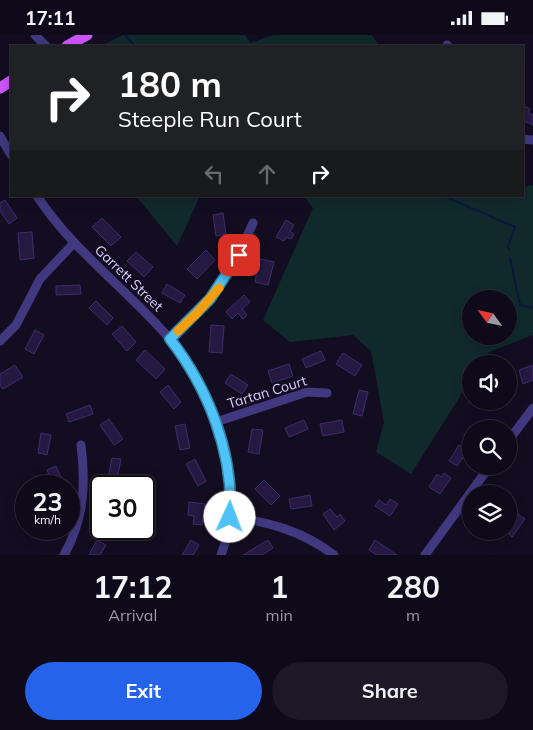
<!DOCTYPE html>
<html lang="en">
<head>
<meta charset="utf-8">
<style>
  body { margin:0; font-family:Mulish,sans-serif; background:#1c1826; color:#f1f3f6; height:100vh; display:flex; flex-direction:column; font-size:19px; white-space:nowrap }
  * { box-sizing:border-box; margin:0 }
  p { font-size:16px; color:#9b9aa2 }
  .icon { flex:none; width:28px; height:28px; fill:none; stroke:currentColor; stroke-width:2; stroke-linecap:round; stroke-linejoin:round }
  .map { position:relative; height:520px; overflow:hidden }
  .sheet { display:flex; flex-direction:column; background:#0e0a19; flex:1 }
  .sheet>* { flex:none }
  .banner { position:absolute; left:10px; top:10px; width:514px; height:152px; border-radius:0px; box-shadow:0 2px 12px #0003,0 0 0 1px #2e2b38; background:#202124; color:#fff; overflow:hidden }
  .needle { width:32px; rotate:303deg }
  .fabs { position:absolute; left:462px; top:255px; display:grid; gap:10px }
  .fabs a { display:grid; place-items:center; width:55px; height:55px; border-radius:50%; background:#0e0a19; box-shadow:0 2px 12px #0003,0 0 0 1px #2e2b38; font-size:25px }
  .speed { position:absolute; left:15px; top:440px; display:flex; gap:10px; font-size:25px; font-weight:700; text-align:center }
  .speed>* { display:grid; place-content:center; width:65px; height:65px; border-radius:50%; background:#0e0a19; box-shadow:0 2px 12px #0003,0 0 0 1px #2e2b38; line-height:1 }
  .speed small { font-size:12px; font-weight:400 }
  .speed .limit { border:2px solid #111; border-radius:8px; background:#fff; color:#111 }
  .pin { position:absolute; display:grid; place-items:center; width:42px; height:42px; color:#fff; margin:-21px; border-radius:10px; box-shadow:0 2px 8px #0006 }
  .me { position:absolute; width:55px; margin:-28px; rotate:2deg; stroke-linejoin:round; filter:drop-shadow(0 0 4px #0008) }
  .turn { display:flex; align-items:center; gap:18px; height:105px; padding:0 25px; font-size:22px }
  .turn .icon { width:65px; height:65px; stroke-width:2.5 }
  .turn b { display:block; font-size:35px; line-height:42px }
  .lanes { display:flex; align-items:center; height:48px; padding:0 25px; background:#0003; justify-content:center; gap:25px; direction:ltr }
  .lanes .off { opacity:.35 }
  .eta { display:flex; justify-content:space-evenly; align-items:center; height:85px; text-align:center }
  .eta b { font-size:30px; font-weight:700; line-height:35px }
  .button { display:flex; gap:10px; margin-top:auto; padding:10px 25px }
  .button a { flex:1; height:58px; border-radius:30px; background:#2563eb; color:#fff; font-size:20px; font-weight:700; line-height:58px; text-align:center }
  .button a+a { background:#1c1826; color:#f1f3f6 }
  .status { display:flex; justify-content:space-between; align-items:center; height:35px; padding:0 25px; background:#0e0a19; direction:ltr }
  .status svg { height:14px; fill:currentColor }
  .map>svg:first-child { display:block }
  .green { fill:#102a2b; fill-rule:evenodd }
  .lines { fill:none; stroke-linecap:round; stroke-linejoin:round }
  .stream { stroke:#09183e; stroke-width:2 }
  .building { fill:#251942; stroke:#3f2c6e }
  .minor { stroke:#423880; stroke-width:9 }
  .major { stroke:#ce55fe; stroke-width:11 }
  .route-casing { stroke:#337fa1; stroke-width:12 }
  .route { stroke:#4fc3f7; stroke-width:9 }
  .slow { stroke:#f59e0b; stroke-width:9 }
  .labels { text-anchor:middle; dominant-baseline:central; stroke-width:5; stroke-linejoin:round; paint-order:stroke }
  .street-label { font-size:14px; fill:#d8ceff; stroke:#130d21 }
</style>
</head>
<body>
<div class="status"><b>17:11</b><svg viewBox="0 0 49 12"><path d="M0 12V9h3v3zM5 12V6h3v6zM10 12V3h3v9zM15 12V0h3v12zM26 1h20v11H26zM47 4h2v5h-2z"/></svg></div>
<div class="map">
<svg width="533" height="520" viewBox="0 0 533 520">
  <rect width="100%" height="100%" fill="#130d21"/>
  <!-- green -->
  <path class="green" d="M123,0H245L250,8L274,0H372L379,11H101Z
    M533,150V300L489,317L481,329H471V344L411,439L376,417L384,387L371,316L353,300L290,307L263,285L313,173L304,161H522L523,152ZM471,264H509V301H471Z
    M136,161H200L177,211Z"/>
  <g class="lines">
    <!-- stream -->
    <path class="stream" d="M125,0L135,11
      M444,161L515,192L508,211L509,215
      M510,223L520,270L533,273"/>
  </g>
  <!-- building -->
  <path class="building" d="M522,70L530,74L528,78L533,80V90L524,86L522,89Z
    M5,165L17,183L9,189L0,176V168Z
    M223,178L226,199L216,201L213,180Z
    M102,183L121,202L111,211L92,192Z
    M286,185L294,190L290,196L294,199L291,204L286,202L284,206L276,202Z
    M32,197L34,223L20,225L18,198Z
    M206,215L215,225L197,244L187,234Z
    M136,217L153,232L144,242L127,226Z
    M260,224L274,227L268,250L255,247Z
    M167,249L185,260L180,268L162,258Z
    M80,250L81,259L56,260V251Z
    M244,260L250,267L242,274L247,280L243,284L238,278L232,284L226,277Z
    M96,266L113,283L107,290L89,273Z
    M211,290L224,291L222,318L209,317Z
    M122,291L136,307L127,316L112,299Z
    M35,295L44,300L34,319L25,314Z
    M145,315L165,334L156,344L136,325Z
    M321,316L325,325L306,333L302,324Z
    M343,318L362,330L355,341L336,329Z
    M289,329L293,341L272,348L268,336Z
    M15,330L23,342L3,354L0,350V339Z
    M533,330V345L523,349L519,335Z
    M231,339L248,350L242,359L225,348Z
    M168,350L181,367L174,374L160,357Z
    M359,355L368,357L362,381L353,379Z
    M90,370L93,379L69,387L66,379Z
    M109,384L123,404L114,410L100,390Z
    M304,385L308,394L289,402L285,393Z
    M342,385L344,397L323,401L320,389Z
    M185,389L190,413L180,415L175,391Z
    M252,394L263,395L259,419L248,417Z
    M41,398L51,400L47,420L38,418Z
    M459,410L468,415L457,431L449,426Z
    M112,423L121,424L116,449L107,447Z
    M195,424L206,446L198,451L186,429Z
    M56,431L65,451H54L47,435Z
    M444,438L451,443L440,459L429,452L437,439L441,442Z
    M264,445L280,461L271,470L255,454Z
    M310,460L312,471L291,474L289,464Z
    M390,464L398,469L390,481L375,471L379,465L386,470Z
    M189,467L205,469L202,490L193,489L194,481L188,480Z
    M509,473L525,484L512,502L509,499Z
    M330,474L337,482L340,479L345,486L334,495L323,479Z
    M97,505L106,510L100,520H89Z
    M191,505L199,510L193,520H182Z
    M268,505L273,513L262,520H243Z
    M375,505L397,520H377L369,515Z"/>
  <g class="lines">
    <!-- minor -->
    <path class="minor" d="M35,0L46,11
      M447,10L448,11
      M0,101L11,120
      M522,104L533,105
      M37,161C73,216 127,254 169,303C197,336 215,377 224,419C232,453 234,487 221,520
      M170,304C211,266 231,239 253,188
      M0,306L16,290L40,244L74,208
      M216,387L307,357L327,358
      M509,405L533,373
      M230,482C270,487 302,496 334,520
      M64,520C84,484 86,450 81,410
      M425,520L490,431"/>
    <!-- major -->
    <path class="major" d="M67,11L87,0
      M0,53L11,46"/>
  </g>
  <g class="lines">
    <!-- route casing -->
    <g class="route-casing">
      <path id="route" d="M230,482C234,418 208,353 170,304L210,264L239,220"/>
    </g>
    <!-- route -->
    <use href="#route" class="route"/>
    <!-- slow -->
    <path class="slow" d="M178,296L197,278L219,253"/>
  </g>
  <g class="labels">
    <!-- street labels -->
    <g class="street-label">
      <text transform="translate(129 243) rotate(44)">Garrett Street</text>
      <text transform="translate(267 357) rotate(-17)">Tartan Court</text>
    </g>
  </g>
</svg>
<div class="fabs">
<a><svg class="needle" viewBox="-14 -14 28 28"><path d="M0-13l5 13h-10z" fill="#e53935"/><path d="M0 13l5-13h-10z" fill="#9b9aa2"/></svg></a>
<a><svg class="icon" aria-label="sound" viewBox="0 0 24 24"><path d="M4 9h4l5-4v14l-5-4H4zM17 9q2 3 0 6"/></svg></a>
<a><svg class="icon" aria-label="search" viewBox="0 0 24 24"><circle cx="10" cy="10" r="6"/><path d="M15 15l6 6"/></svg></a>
<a><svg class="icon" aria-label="layers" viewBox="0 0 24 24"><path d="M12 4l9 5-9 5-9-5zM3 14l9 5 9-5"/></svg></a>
</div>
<div class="speed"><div>23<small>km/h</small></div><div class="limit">30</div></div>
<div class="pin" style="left:239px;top:220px;background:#d93025"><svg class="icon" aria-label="arrive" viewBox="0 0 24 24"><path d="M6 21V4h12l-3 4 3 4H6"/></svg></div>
<svg class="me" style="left:230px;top:482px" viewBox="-20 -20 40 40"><circle r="19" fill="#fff"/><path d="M0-13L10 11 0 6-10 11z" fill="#4fc3f7"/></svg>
<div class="banner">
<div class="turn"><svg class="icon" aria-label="right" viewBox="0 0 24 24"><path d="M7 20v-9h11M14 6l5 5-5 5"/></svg><div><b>180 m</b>Steeple Run Court</div></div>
<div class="lanes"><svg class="icon off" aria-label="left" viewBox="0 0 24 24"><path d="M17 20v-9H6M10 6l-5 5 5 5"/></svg><svg class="icon off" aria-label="ahead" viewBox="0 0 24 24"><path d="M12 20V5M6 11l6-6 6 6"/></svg><svg class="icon" aria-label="right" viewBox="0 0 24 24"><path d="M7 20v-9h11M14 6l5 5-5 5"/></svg></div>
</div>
</div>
<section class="sheet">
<div class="eta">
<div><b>17:12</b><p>Arrival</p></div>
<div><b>1</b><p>min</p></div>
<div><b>280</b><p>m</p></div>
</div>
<div class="button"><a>Exit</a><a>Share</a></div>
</section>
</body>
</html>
